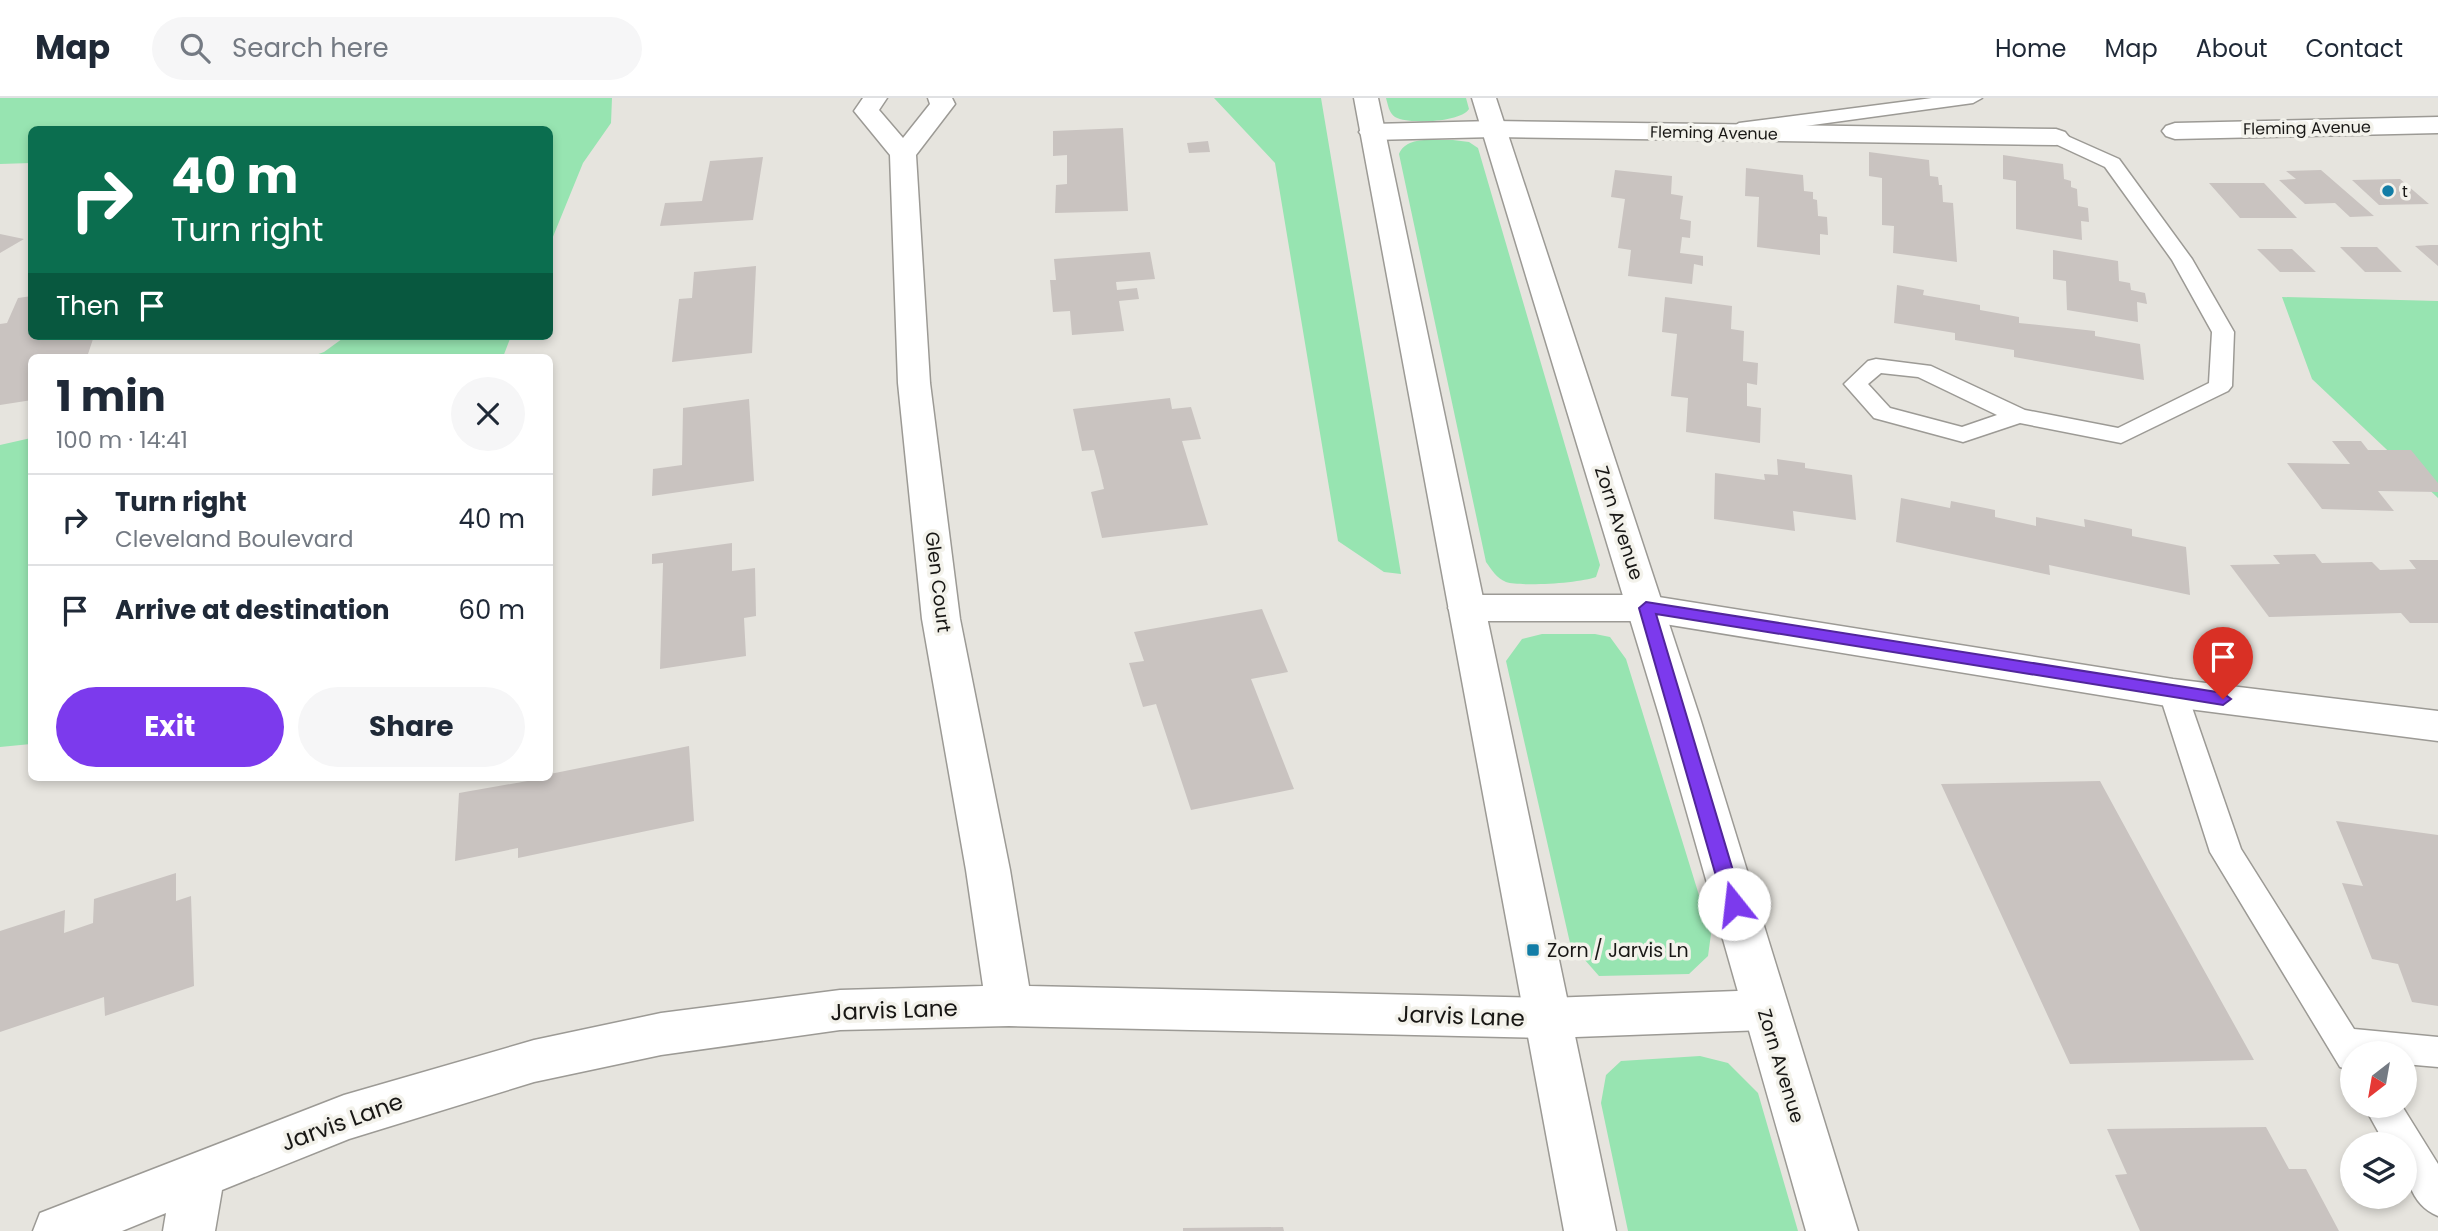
<!DOCTYPE html>
<html lang="en">
<head>
<meta charset="utf-8">
<style>
  body { margin:0; font-family:Poppins,sans-serif; background:#f6f6f7; color:#1f2937; height:100vh; display:flex; flex-direction:column; font-size:26px; white-space:nowrap }
  * { box-sizing:border-box; margin:0 }
  p { font-size:23px; color:#747a83 }
  .icon { flex:none; width:38px; height:38px; fill:none; stroke:currentColor; stroke-width:2; stroke-linecap:round; stroke-linejoin:round }
  .map { position:relative; flex:1; overflow:hidden }
  .sheet { position:absolute; left:28px; top:256px; width:525px; height:427px; display:flex; flex-direction:column; background:#fff; border-radius:10px; box-shadow:0 4px 10px #0003 }
  .sheet>* { flex:none }
  .top-card { position:absolute; left:28px; top:28px; width:525px; height:214px; border-radius:10px; box-shadow:0 4px 10px #0003; background:#0b6e4f; color:#fff; overflow:hidden }
  .needle { width:46px; rotate:211deg }
  .fabs { position:absolute; left:2340px; top:943px; display:grid; gap:14px }
  .fabs a { display:grid; place-items:center; width:77px; height:77px; border-radius:50%; background:#fff; box-shadow:0 4px 10px #0003; font-size:35px }
  .pin { position:absolute; display:grid; place-items:center; width:60px; height:60px; color:#fff; margin:-72px -30px; border-radius:50% 50% 50% 0; rotate:-45deg; box-shadow:0 0 7px #0007 }
  .pin .icon { rotate:45deg }
  .me { position:absolute; width:77px; margin:-38px; rotate:344deg; stroke-linejoin:round; filter:drop-shadow(0 0 5px #0008) }
  .turn { display:flex; align-items:center; gap:24px; height:147px; padding:0 28px; font-size:32px }
  .turn .icon { width:91px; height:91px; stroke-width:2.5 }
  .turn b { display:block; font-size:49px; line-height:60px }
  .then { display:flex; align-items:center; height:66px; padding:0 28px; background:#0003; gap:14px; font-size:26px }
  .round { display:grid; place-items:center; flex:none; width:74px; height:74px; border-radius:37px; background:#f6f6f7 }
  .overview { display:flex; align-items:center; justify-content:space-between; height:119px; padding:0 28px }
  h1 { font-size:42px; font-weight:700; line-height:52px }
  .primary-button { display:flex; gap:14px; margin-top:auto; padding:14px 28px }
  .primary-button a { flex:1; height:80px; border-radius:42px; background:#7c3aed; color:#fff; font-size:28px; font-weight:700; line-height:80px; text-align:center }
  .primary-button a+a { background:#f6f6f7; color:#1f2937 }
  ul { padding:0; list-style:none }
  li { display:flex; align-items:center; gap:21px; height:91px; padding:0 28px; border-top:2px solid #e0e1e3 }
  li div { flex:1 }
  li b { display:block; font-size:26px }
  li em { font-style:normal }
  header { display:flex; align-items:center; gap:42px; box-sizing:border-box; height:98px; padding:0 35px; background:#fff; border-bottom:2px solid #e0e1e3 }
  header strong { font-size:33px }
  nav { display:flex; gap:38px; margin-inline-start:auto; font-size:24px }
  .search { width:490px; height:63px; background:#f6f6f7; display:flex; align-items:center; gap:18px; box-sizing:border-box; padding:0 24px; border-radius:38px; color:#747a83; font-size:26px }
  .map>svg:first-child { display:block }
  .green { fill:#97e4b1 }
  .building { fill:#c9c3c0 }
  .lines { fill:none; stroke-linecap:round; stroke-linejoin:round }
  .lane-casing { stroke:#9c9a95; stroke-width:3 }
  .street-casing { stroke:#9c9a95; stroke-width:3 }
  .secondary-casing { stroke:#9c9a95; stroke-width:3 }
  .lane { fill:#fff; fill-rule:evenodd }
  .street { fill:#fff; fill-rule:evenodd }
  .secondary { fill:#fff; fill-rule:evenodd }
  .route { fill:#7c3aed; stroke:#51269a; stroke-width:2 }
  .poi-dot { fill:#127da6; stroke:#f3f2eb; stroke-width:2.5 }
  .labels { text-anchor:middle; dominant-baseline:central; stroke-width:7; stroke-linejoin:round; paint-order:stroke }
  .far-street-label { font-size:16px; fill:#181715; stroke:#f3f2eb }
  .far-poi-label { font-size:16px; fill:#181715; stroke:#f3f2eb; text-anchor:start }
  .street-label { font-size:19px; fill:#181715; stroke:#f3f2eb }
  .poi-label { font-size:19px; fill:#181715; stroke:#f3f2eb; text-anchor:start }
  .near-street-label { font-size:23px; fill:#181715; stroke:#f3f2eb }
</style>
</head>
<body>
<header>
<strong>Map</strong>
<div class="search"><svg class="icon" aria-label="search" viewBox="0 0 24 24"><circle cx="10" cy="10" r="6"/><path d="M15 15l6 6"/></svg>Search here</div>
<nav><a>Home</a><a>Map</a><a>About</a><a>Contact</a></nav>
</header>
<div class="map">
<svg width="2438" height="1133" viewBox="0 0 2438 1133">
  <rect width="100%" height="100%" fill="#e6e4de"/>
  <!-- green -->
  <path class="green" d="M0,0H612L611,25L583,65L550,146V32H32L31,65L0,66Z
    M1214,0H1321L1401,476L1384,474L1338,443L1275,65Z
    M1386,0H1466L1469,11C1461,24 1409,27 1395,19C1389,15 1388,7 1386,0Z
    M1453,42L1469,44L1478,50L1600,467L1596,479C1580,485 1522,489 1506,484C1496,480 1492,472 1486,464L1399,56C1407,37 1435,43 1453,42Z
    M2282,199L2438,203V400L2312,281Z
    M346,238H511L503,259H310L324,254Z
    M31,340V646L0,649V347Z
    M1542,536H1595L1610,539L1626,561L1711,836L1708,858L1689,876L1599,878L1570,845L1506,563L1522,541Z
    M1700,958L1728,965L1758,995L1798,1133H1628L1601,1005L1606,977L1621,963Z"/>
  <!-- building -->
  <path class="building" d="M1123,30L1128,113L1055,115L1056,87L1067,86V57L1053,58V33Z
    M1208,43L1210,54L1189,55L1187,45Z
    M1869,54L1929,62L1930,78L1938,79L1939,87H1942L1943,104L1953,105L1957,164L1893,155L1894,128L1882,127V80L1869,78Z
    M2003,57L2063,66L2064,81L2071,83V89L2077,91L2078,108L2088,110L2089,124L2081,123L2082,142L2016,131V83L2003,81Z
    M763,59L753,122L660,128L665,105L702,103L710,63Z
    M1746,70L1803,77L1804,93L1813,94V101L1817,102L1818,118L1827,119L1828,137L1820,136V157L1757,149L1759,99L1745,98Z
    M1615,72L1672,78L1671,96L1683,98L1680,121L1691,123L1690,140L1682,139L1680,155L1703,158V168L1694,166L1692,186L1628,178L1631,152L1618,150L1625,101L1611,99Z
    M2321,72L2374,118L2350,119L2335,105L2305,106L2279,82L2296,81L2286,73Z
    M2400,81L2429,106L2379,107L2352,82Z
    M2209,85H2264L2297,120H2240Z
    M0,136L24,141L0,155Z
    M2430,147H2438V168L2415,148Z
    M2340,149H2377L2402,174H2365Z
    M2257,151H2292L2316,174H2280Z
    M2053,152L2118,163L2119,183L2130,185L2131,192L2145,195L2147,206L2137,204L2138,224L2067,212L2066,183L2053,181Z
    M1150,154L1155,181L1116,184L1117,192L1137,190L1139,201L1119,203L1124,233L1072,237L1070,213L1053,214L1050,182H1056L1054,161Z
    M756,168L752,255L672,264L679,201L692,200L694,174Z
    M1897,187L1924,192L1923,197L1980,207V212L2019,219V225L2095,233V238L2140,246L2144,282L2014,259V252L1955,242V235L1894,225Z
    M32,198V238H94L87,259H32V302L0,307V226L7,225L18,200Z
    M1665,199L1732,208L1731,231L1744,233L1743,263L1758,265L1757,287L1747,285V308L1761,310L1760,345L1686,334L1688,300L1671,298L1677,236L1662,234Z
    M1170,300L1172,311L1191,309L1201,341L1182,343L1208,427L1102,440L1091,394L1104,391L1099,370L1094,352L1082,353L1073,311Z
    M749,301L754,383L652,398L653,371L682,367L683,310Z
    M2332,343H2361L2368,352H2411L2438,385V394L2378,393L2394,413L2322,411L2287,365L2350,366Z
    M1777,361L1805,365V370L1852,377L1856,422L1793,413L1795,433L1714,421L1715,375L1765,382L1764,376L1778,377Z
    M1901,400L1950,410L1951,403L1995,412V419L2036,428V419L2085,429L2084,421L2132,431V438L2186,449L2190,497L2049,467L2050,477L1896,444Z
    M732,445V473L755,470L756,518L744,520L746,558L660,571L663,465L652,466V456Z
    M2315,456L2322,465L2372,464L2380,472L2416,471L2409,462H2438V525H2410L2401,515L2269,519L2230,467L2280,466L2273,457Z
    M1262,511L1288,574L1251,581L1294,691L1191,712L1156,606L1143,609L1129,565L1144,563L1134,534Z
    M689,648L694,723L518,760V750L455,763L459,695L550,679V676Z
    M2100,683L2161,795L2254,962L2070,966L1941,686Z
    M2336,723L2438,737V908L2412,904L2398,866L2372,861L2342,785L2363,788Z
    M176,775V803L191,798L194,888L105,918L104,899L0,934V833L65,812L64,835L93,825L94,801Z
    M2266,1029L2289,1071H2306L2339,1133H2140L2115,1077L2127,1076L2107,1031Z
    M1283,1129L1284,1133H1183V1130Z"/>
  <g class="lines">
    <!-- lane casing -->
    <g class="lane-casing">
      <path id="lane" d="M1932,0H1982L1973,5L1739,37L1730,31L1739,25Z
        M2056,33L2119,61L2192,161L2234,234L2232,288L2228,293L2121,345L2020,325L1963,344L1874,320L1844,286L1868,263L1876,261L1931,268L2025,312L2118,330L2209,285L2212,234L2172,162L2105,69L2049,43L2047,39ZM1881,275L1918,279L1997,317L1962,329L1890,310L1868,286Z
        M2173,585L2183,588L2187,595L2241,751L2354,931L2438,939V969L2404,966V956H2352V973L2340,969L2210,754L2159,595L2163,588Z
        M2364,1008H2402L2438,1066V1118C2409,1106 2404,1075 2404,1046H2385Z"/>
    </g>
    <!-- street casing -->
    <g class="street-casing">
      <path id="street" d="M863,0H887L879,12L903,40L930,6L928,0H952L955,6L916,57L930,285L960,521L1010,772L1029,888L1549,900L1764,892L1781,898L1788,912L1781,926L1764,932L1549,940L1009,928L840,932L661,957L534,984L349,1041L222,1092L215,1133H163L166,1115L122,1133H33L40,1115L344,997L534,942L661,915L840,892L983,888L966,772L922,521L898,285L890,57L854,13Z
        M2438,19V35L2175,41L2166,38L2162,33L2166,28L2175,25Z
        M1494,23L2056,31L2065,34L2069,39L2065,44L2056,47L1494,39L1372,42L1363,39L1359,34L1363,29L1372,26Z
        M1467,497H1646L2173,581L2438,613V643L2173,609L1646,523H1467L1454,519L1448,510L1454,501Z"/>
    </g>
    <!-- secondary casing -->
    <g class="secondary-casing">
      <path id="secondary" d="M1354,0H1378L1616,1133H1564Z
        M1472,0H1496L1700,620L1858,1133H1806L1660,620Z"/>
    </g>
    <!-- lane -->
    <use href="#lane" class="lane"/>
    <!-- street -->
    <use href="#street" class="street"/>
    <!-- secondary -->
    <use href="#secondary" class="secondary"/>
  </g>
  <!-- route -->
  <path class="route" d="M1646,504L2223,595L2231,601L2223,607L1656,516L1743,806L1734,813L1724,806L1639,510Z"/>
  <!-- markers -->
  <g class="poi-dot">
    <circle cx="2388" cy="93" r="7"/>
    <rect x="1526" y="845" width="14" height="14" rx="3.5"/>
  </g>
  <g class="labels">
    <!-- far-street labels -->
    <g class="far-street-label">
      <text transform="translate(2307 30) rotate(-1)">Fleming Avenue</text>
      <text transform="translate(1714 35) rotate(1)">Fleming Avenue</text>
    </g>
    <!-- far-poi labels -->
    <g class="far-poi-label">
      <text x="2402" y="93">t</text>
    </g>
    <!-- street labels -->
    <g class="street-label">
      <text transform="translate(1619 425) rotate(72)">Zorn Avenue</text>
      <text transform="translate(938 484) rotate(83)">Glen Court</text>
      <text transform="translate(1781 968) rotate(73)">Zorn Avenue</text>
    </g>
    <!-- poi labels -->
    <g class="poi-label">
      <text x="1547" y="852">Zorn / Jarvis Ln</text>
    </g>
    <!-- near-street labels -->
    <g class="near-street-label">
      <text transform="translate(894 912) rotate(-2)">Jarvis Lane</text>
      <text transform="translate(1461 918) rotate(2)">Jarvis Lane</text>
      <text transform="translate(342 1024) rotate(-20)">Jarvis Lane</text>
    </g>
  </g>
</svg>
<div class="fabs">
<a><svg class="needle" viewBox="-14 -14 28 28"><path d="M0-13l5 13h-10z" fill="#e53935"/><path d="M0 13l5-13h-10z" fill="#747a83"/></svg></a>
<a><svg class="icon" aria-label="layers" viewBox="0 0 24 24"><path d="M12 4l9 5-9 5-9-5zM3 14l9 5 9-5"/></svg></a>
</div>
<div class="pin" style="left:2223px;top:601px;background:#d93025"><svg class="icon" aria-label="arrive" viewBox="0 0 24 24"><path d="M6 21V4h12l-3 4 3 4H6"/></svg></div>
<svg class="me" style="left:1734px;top:806px" viewBox="-20 -20 40 40"><circle r="19" fill="#fff"/><path d="M0-13L10 11 0 6-10 11z" fill="#7c3aed"/></svg>
<div class="top-card">
<div class="turn"><svg class="icon" aria-label="right" viewBox="0 0 24 24"><path d="M7 20v-9h11M14 6l5 5-5 5"/></svg><div><b>40 m</b>Turn right</div></div>
<div class="then">Then<svg class="icon" aria-label="arrive" viewBox="0 0 24 24"><path d="M6 21V4h12l-3 4 3 4H6"/></svg></div>
</div>
<section class="sheet">
<div class="overview"><div><h1>1 min</h1><p>100 m · 14:41</p></div><a class="round"><svg class="icon" aria-label="close" viewBox="0 0 24 24"><path d="M6 6l12 12M18 6L6 18"/></svg></a></div>
<ul>
<li><svg class="icon" aria-label="right" viewBox="0 0 24 24"><path d="M7 20v-9h11M14 6l5 5-5 5"/></svg><div><b>Turn right</b><p>Cleveland Boulevard</p></div><em>40 m</em></li>
<li><svg class="icon" aria-label="arrive" viewBox="0 0 24 24"><path d="M6 21V4h12l-3 4 3 4H6"/></svg><div><b>Arrive at destination</b></div><em>60 m</em></li>
</ul>
<div class="primary-button"><a>Exit</a><a>Share</a></div>
</section>
</div>
</body>
</html>
